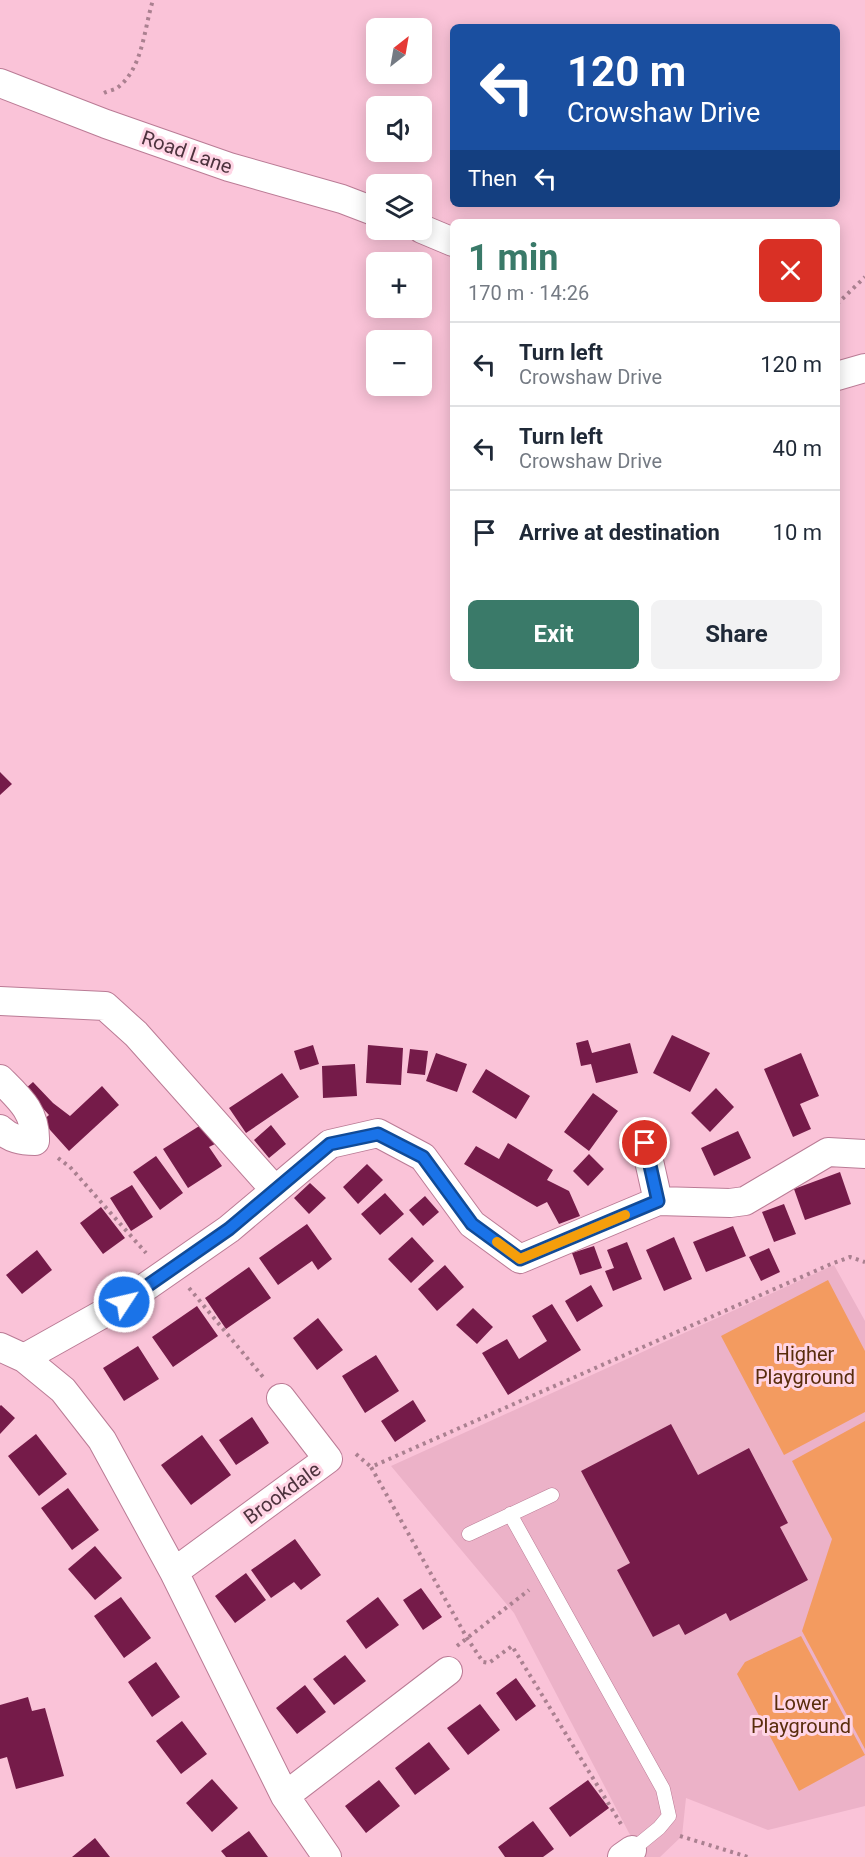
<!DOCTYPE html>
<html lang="en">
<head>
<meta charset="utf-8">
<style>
  body { margin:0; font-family:Roboto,sans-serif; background:#f2f2f3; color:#1f2937; height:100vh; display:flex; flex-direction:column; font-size:22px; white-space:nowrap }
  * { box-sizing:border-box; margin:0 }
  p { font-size:20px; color:#747a83 }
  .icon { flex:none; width:33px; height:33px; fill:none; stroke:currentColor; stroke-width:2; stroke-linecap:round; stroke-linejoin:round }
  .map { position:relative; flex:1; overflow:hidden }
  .panel { position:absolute; left:450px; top:219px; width:390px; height:462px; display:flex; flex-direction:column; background:#fff; border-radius:9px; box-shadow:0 3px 15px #0003 }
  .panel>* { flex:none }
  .top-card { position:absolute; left:450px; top:24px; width:390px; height:183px; border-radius:9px; box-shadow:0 3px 15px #0003; background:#1a4fa0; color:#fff; overflow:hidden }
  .needle { width:39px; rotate:31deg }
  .fabs { position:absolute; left:366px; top:18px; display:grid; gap:12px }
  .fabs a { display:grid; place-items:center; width:66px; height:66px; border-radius:9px; background:#fff; box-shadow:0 3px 15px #0003; font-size:30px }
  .pin { position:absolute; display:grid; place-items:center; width:51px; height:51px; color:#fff; margin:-26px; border:3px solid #fff; border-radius:50%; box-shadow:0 2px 6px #0007 }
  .me { position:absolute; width:66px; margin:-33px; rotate:55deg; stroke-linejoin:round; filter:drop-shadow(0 0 4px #0008) }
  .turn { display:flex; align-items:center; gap:21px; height:126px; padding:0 18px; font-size:27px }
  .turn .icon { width:78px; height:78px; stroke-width:2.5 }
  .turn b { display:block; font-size:42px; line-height:51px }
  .then { display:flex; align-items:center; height:57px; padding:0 18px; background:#0003; gap:12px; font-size:22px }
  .round { display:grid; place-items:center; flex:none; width:63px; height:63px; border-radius:9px; background:#f2f2f3 }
  .summary { display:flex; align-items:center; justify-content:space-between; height:102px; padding:0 18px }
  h1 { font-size:36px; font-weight:700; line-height:45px; color:#3a7a69 }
  .cta { display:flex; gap:12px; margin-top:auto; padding:12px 18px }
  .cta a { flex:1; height:69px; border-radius:9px; background:#3a7a69; color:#fff; font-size:24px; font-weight:700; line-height:69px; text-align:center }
  .cta a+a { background:#f2f2f3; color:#1f2937 }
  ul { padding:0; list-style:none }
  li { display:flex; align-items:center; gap:18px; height:84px; padding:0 18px; border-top:2px solid #e0e1e3 }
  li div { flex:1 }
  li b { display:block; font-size:22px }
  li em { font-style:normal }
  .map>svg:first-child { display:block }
  .built { fill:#ecb2c8 }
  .green { fill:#f39b60 }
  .building { fill:#751b49 }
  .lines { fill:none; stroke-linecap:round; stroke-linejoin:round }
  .lane-casing { stroke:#ba7b95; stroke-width:15 }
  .street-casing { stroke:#ba7b95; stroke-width:30 }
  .path { stroke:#aa8090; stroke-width:4; stroke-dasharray:3 4.5; stroke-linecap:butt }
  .lane { stroke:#fff; stroke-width:14 }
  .street { stroke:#fff; stroke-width:28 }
  .route-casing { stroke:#114b97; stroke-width:15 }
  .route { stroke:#1a73e8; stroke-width:10 }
  .slow { stroke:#f59e0b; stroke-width:10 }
  .labels { text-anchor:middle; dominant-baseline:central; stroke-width:6; stroke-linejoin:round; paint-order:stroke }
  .street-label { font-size:20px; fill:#4e333e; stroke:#ffd5e5 }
  .park-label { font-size:20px; fill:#592d0c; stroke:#ffd5e5 }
</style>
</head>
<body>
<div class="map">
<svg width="865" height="1857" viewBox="0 0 865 1857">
  <rect width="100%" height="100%" fill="#fac3d8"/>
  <!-- built -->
  <path class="built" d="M834,1265L865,1321V1806L768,1830L686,1798L682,1836L660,1857H645L629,1833L514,1613L391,1466Z"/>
  <!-- green -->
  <path class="green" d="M828,1280L865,1351V1412L784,1455L721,1336Z
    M865,1421V1749L802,1631L832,1539L792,1461Z
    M801,1636L865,1755L799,1791L737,1674L745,1662Z"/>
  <!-- building -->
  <path class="building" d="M0,772L12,784L0,795Z
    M672,1035L710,1053L690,1092L653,1073Z
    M588,1040L592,1053L630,1043L638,1073L596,1083L591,1064L581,1066L576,1043Z
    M313,1045L319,1064L300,1070L294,1051Z
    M368,1045L403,1048L401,1085L366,1083Z
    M410,1049L428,1051L425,1075L407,1073Z
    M436,1053L467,1064L457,1092L426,1081Z
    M801,1053L819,1096L800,1104L811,1129L793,1137L764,1069Z
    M355,1064L357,1096L323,1098L322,1066Z
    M486,1069L530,1096L516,1119L472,1092Z
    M282,1073L299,1097L246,1133L229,1108Z
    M33,1082L53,1103L70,1116L102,1086L119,1105L69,1151L42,1121L49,1115L25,1089Z
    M716,1088L734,1107L710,1132L691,1113Z
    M593,1093L618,1111L589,1151L564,1132Z
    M204,1123L217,1143L209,1147L222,1166L188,1188L163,1149Z
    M271,1125L286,1144L269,1158L254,1140Z
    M738,1131L751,1158L714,1176L701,1148Z
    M508,1143L553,1170L547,1180L569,1191L580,1216L559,1224L547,1202L537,1207L464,1164L476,1146L499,1159Z
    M589,1154L604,1169L588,1186L573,1171Z
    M156,1156L183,1193L160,1210L133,1172Z
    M367,1164L383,1180L358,1204L343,1187Z
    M840,1172L851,1204L805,1220L794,1189Z
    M310,1183L326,1198L309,1214L294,1198Z
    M132,1185L153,1217L131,1231L110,1198Z
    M385,1193L404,1214L380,1235L361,1214Z
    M425,1196L439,1212L423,1226L409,1210Z
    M784,1204L796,1234L774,1242L762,1212Z
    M101,1207L125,1238L103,1254L80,1223Z
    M307,1224L332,1259L318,1270L312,1261L278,1285L259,1258Z
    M733,1226L746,1256L706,1272L693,1242Z
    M412,1237L434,1261L411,1283L388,1259Z
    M674,1237L692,1279L664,1291L646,1250Z
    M627,1242L642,1279L613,1291L605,1271L614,1268L607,1250Z
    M594,1246L602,1268L580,1275L572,1253Z
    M769,1248L780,1272L761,1281L749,1257Z
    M37,1250L52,1270L22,1294L6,1275Z
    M445,1265L464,1287L437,1311L418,1289Z
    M249,1267L271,1298L226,1329L205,1298Z
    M591,1285L603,1306L577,1322L565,1301Z
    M552,1304L581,1350L508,1395L482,1353L507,1339L519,1359L547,1341L532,1316Z
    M197,1306L218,1336L173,1367L152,1337Z
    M473,1308L493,1327L477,1344L456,1325Z
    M318,1318L343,1350L317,1370L293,1338Z
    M138,1346L159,1379L124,1401L103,1368Z
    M376,1355L399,1391L365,1413L342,1376Z
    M413,1400L426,1421L395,1442L381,1421Z
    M1,1405L15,1418L0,1434V1406Z
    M252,1417L269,1443L236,1465L219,1440Z
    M671,1424L698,1475L749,1448L788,1523L780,1527L808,1580L730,1621L726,1613L685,1635L679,1624L653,1637L617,1570L630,1563L581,1471Z
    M36,1434L67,1474L39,1496L8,1456Z
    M202,1435L231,1475L191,1505L161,1465Z
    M68,1488L99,1530L72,1550L41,1508Z
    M295,1539L321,1575L301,1590L294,1582L271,1598L251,1570Z
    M95,1546L122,1578L95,1600L68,1569Z
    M246,1573L266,1600L235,1623L215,1596Z
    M421,1588L442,1617L423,1630L403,1600Z
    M121,1597L151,1638L124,1658L94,1616Z
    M378,1597L399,1625L366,1649L346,1621Z
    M345,1655L366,1681L334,1705L313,1679Z
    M156,1662L180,1697L152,1717L128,1682Z
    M516,1678L536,1706L516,1721L496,1693Z
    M305,1685L326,1712L297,1734L276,1708Z
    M28,1697L32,1711L45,1708L64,1776L16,1789L7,1757L0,1759V1705Z
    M480,1704L500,1730L468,1755L447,1728Z
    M182,1721L207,1754L181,1774L156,1741Z
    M429,1742L450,1769L415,1795L395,1768Z
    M212,1779L238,1808L212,1832L186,1803Z
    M379,1780L400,1806L366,1833L345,1806Z
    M588,1780L609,1808L570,1837L549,1808Z
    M533,1821L554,1849L543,1857H505L498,1847Z
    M249,1831L268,1857H226L221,1851Z
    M95,1838L110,1857H72Z"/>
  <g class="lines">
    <!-- lane casing -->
    <g class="lane-casing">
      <path id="lane" d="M510,1514L663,1789L669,1816L659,1828L632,1850
        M469,1534L552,1495"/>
    </g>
    <!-- street casing -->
    <g class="street-casing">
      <path id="street" d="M0,83L106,124L229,167L342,199L376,212
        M422,229L453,242
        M837,376L865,368
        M0,1001L105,1006L136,1034L275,1190
        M0,1079C19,1098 36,1112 35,1141C21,1141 11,1139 0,1129
        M645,1143L658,1201
        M0,1347L24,1358L124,1302L229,1229L330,1144L378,1133L423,1157L472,1224L520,1259L658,1201L730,1203L745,1201L828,1152L865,1154
        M24,1358L63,1390L102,1440L174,1572L285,1796L327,1857
        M174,1572L328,1459L281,1398
        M285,1796L448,1671
        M622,1857L632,1850"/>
    </g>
    <!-- path -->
    <path class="path" d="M104,93C108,91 114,90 117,88C143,69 144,28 153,0
      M837,304L865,277
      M58,1158L70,1167L146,1253
      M189,1288L263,1377
      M356,1454L371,1467
      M457,1646L529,1590
      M621,1824L512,1646L489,1663L483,1662L467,1638L371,1467L831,1264L850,1257L865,1262
      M680,1836L748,1857"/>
    <!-- lane -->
    <use href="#lane" class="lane"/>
    <!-- street -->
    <use href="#street" class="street"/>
  </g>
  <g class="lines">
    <!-- route casing -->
    <g class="route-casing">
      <path id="route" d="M124,1302L229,1229L330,1144L378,1134L423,1157L472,1224L520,1259L658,1201L645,1143"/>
    </g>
    <!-- route -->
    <use href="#route" class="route"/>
    <!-- slow -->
    <path class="slow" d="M497,1242L520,1259L625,1215"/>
  </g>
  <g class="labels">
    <!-- street labels -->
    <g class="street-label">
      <text transform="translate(187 152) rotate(19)">Road Lane</text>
      <text transform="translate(282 1493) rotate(-36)">Brookdale</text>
    </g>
    <!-- park labels -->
    <g class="park-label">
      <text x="805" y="1354">Higher<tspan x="805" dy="23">Playground</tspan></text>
      <text x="801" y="1703">Lower<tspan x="801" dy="23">Playground</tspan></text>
    </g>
  </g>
</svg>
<div class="fabs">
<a><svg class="needle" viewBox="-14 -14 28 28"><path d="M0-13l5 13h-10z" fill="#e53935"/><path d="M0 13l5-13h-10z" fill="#747a83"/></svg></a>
<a><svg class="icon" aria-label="sound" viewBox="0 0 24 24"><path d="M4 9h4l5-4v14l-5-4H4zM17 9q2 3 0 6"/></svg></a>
<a><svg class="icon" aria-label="layers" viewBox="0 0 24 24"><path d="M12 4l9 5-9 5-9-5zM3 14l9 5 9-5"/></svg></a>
<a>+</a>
<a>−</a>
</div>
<div class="pin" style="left:645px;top:1143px;background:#d93025"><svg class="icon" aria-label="arrive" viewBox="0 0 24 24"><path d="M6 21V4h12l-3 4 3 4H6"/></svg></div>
<svg class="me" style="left:124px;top:1302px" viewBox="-20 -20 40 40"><circle r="17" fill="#1a73e8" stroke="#fff" stroke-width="3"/><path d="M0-11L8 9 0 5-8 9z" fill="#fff"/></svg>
<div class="top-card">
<div class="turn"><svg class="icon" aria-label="left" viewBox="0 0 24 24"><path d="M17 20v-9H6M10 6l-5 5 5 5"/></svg><div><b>120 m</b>Crowshaw Drive</div></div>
<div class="then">Then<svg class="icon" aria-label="left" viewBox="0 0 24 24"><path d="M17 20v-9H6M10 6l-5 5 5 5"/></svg></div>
</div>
<section class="panel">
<div class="summary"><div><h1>1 min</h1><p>170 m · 14:26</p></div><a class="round" style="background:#d93025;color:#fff"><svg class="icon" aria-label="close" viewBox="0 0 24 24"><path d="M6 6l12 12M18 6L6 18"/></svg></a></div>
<ul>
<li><svg class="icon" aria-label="left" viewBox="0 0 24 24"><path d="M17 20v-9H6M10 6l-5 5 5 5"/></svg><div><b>Turn left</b><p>Crowshaw Drive</p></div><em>120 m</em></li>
<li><svg class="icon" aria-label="left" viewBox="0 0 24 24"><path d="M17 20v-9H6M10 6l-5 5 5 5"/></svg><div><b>Turn left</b><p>Crowshaw Drive</p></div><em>40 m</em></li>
<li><svg class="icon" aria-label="arrive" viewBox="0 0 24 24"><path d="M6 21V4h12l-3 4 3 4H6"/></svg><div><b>Arrive at destination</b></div><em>10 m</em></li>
</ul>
<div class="cta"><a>Exit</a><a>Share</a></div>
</section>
</div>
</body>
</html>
